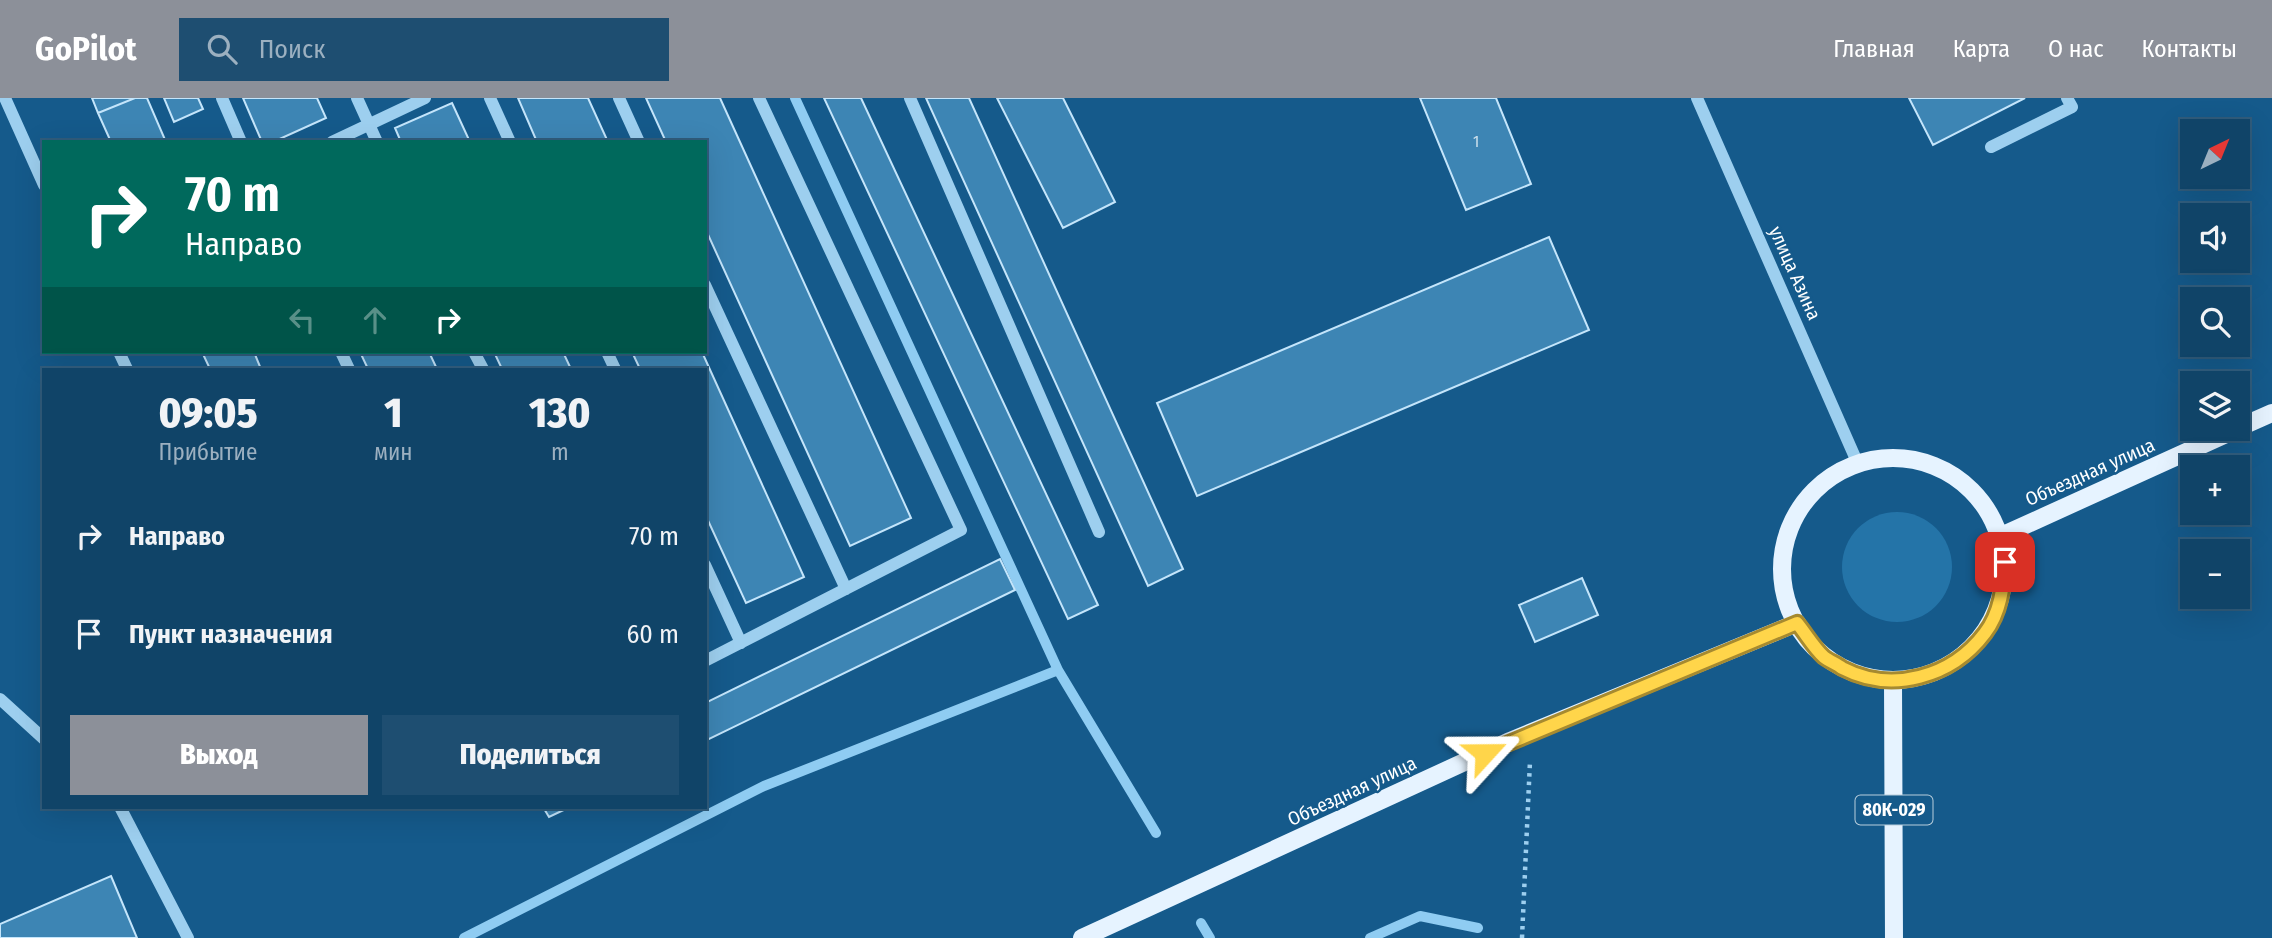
<!DOCTYPE html>
<html lang="ru">
<head>
<meta charset="utf-8">
<style>
  body { margin:0; font-family:"Fira Sans Condensed",sans-serif; background:#1e4e71; color:#f1f3f6; height:100vh; display:flex; flex-direction:column; font-size:26px; white-space:nowrap }
  * { box-sizing:border-box; margin:0 }
  p { font-size:23px; color:#9cb0c0 }
  .icon { flex:none; width:38px; height:38px; fill:none; stroke:currentColor; stroke-width:2; stroke-linecap:round; stroke-linejoin:round }
  .map { position:relative; flex:1; overflow:hidden }
  .sheet { position:absolute; left:42px; top:270px; width:665px; height:441px; display:flex; flex-direction:column; background:#104468; border-radius:0px; box-shadow:0 7px 28px #0002,0 0 0 2px #305c7c }
  .sheet>* { flex:none }
  .banner { position:absolute; left:42px; top:42px; width:665px; height:214px; border-radius:0px; box-shadow:0 7px 28px #0002,0 0 0 2px #305c7c; background:#00695c; color:#fff; overflow:hidden }
  .needle { width:46px; rotate:43deg }
  .fabs { position:absolute; left:2180px; top:21px; display:grid; gap:14px }
  .fabs a { display:grid; place-items:center; width:70px; height:70px; border-radius:0px; background:#104468; box-shadow:0 7px 28px #0002,0 0 0 2px #305c7c; font-size:35px }
  .pin { position:absolute; display:grid; place-items:center; width:60px; height:60px; color:#fff; margin:-30px; border-radius:14px; box-shadow:0 4px 10px #0006 }
  .me { position:absolute; width:77px; margin:-38px; rotate:66deg; stroke-linejoin:round; filter:drop-shadow(0 0 5px #0008) }
  .turn { display:flex; align-items:center; gap:24px; height:147px; padding:0 28px; font-size:32px }
  .turn .icon { width:91px; height:91px; stroke-width:2.5 }
  .turn b { display:block; font-size:49px; line-height:60px }
  .lanes { display:flex; align-items:center; height:66px; padding:0 28px; background:#0003; justify-content:center; gap:35px; direction:ltr }
  .lanes .off { opacity:.35 }
  .eta { display:flex; justify-content:space-evenly; align-items:center; height:119px; text-align:center }
  .eta b { font-size:42px; font-weight:800; line-height:49px }
  .primary-button { display:flex; gap:14px; margin-top:auto; padding:14px 28px }
  .primary-button a { flex:1; height:80px; border-radius:0px; background:#8c9099; color:#fff; font-size:28px; font-weight:800; line-height:80px; text-align:center }
  .primary-button a+a { background:#1e4e71; color:#f1f3f6 }
  ul { padding:0; list-style:none }
  li { display:flex; align-items:center; gap:21px; height:98px; padding:0 28px }
  li div { flex:1 }
  li b { display:block; font-size:26px }
  li em { font-style:normal }
  header { display:flex; align-items:center; gap:42px; box-sizing:border-box; height:98px; padding:0 35px; background:#8c9099; color:#fff }
  header strong { font-size:33px }
  nav { display:flex; gap:38px; margin-inline-start:auto; font-size:24px }
  .search { width:490px; height:63px; background:#1e4e71; display:flex; align-items:center; gap:18px; box-sizing:border-box; padding:0 24px; border-radius:0px; color:#9cb0c0; font-size:26px }
  .map>svg:first-child { display:block }
  .green { fill:#2474a8 }
  .lines { fill:none; stroke-linecap:round; stroke-linejoin:round }
  .stream { stroke:#8fccf2; stroke-width:10 }
  .building { fill:#3d85b4; stroke:#c4e5fb; stroke-width:2 }
  .path { stroke:#9dcfef; stroke-width:4.5; stroke-dasharray:3.5 5; stroke-linecap:butt }
  .minor { stroke:#9dcfef; stroke-width:12 }
  .major { stroke:#e6f3ff; stroke-width:18 }
  .route-casing { stroke:#a68a30; stroke-width:18 }
  .route { stroke:#ffd54a; stroke-width:12 }
  .labels { text-anchor:middle; dominant-baseline:central; stroke-width:5; stroke-linejoin:round; paint-order:stroke }
  .number-label { font-size:16px; fill:#cee0ec }
  .shield { fill:#155a8b; stroke:#b9cedc; stroke-width:2 }
  .shield-label { font-size:18px; font-weight:bold; fill:#fff }
  .street-label { font-size:19px; fill:#fff; stroke:#155a8b }
</style>
</head>
<body>
<header>
<strong>GoPilot</strong>
<div class="search"><svg class="icon" aria-label="search" viewBox="0 0 24 24"><circle cx="10" cy="10" r="6"/><path d="M15 15l6 6"/></svg>Поиск</div>
<nav><a>Главная</a><a>Карта</a><a>О нас</a><a>Контакты</a></nav>
</header>
<div class="map">
<svg width="2272" height="840" viewBox="0 0 2272 840">
  <rect width="100%" height="100%" fill="#155a8b"/>
  <!-- green -->
  <path class="green" d="M1842 469a55 55 0 1 1 110 0a55 55 0 1 1-110 0Z"/>
  <g class="lines">
    <!-- stream -->
    <path class="stream" d="M795,0L1058,572L1156,735
      M1201,825L1210,840
      M464,840L764,688L1058,572
      M1370,840L1420,818L1478,830"/>
  </g>
  <!-- building -->
  <path class="building" d="M92,0H135L98,15Z
    M135,0H147L166,44H111L98,15Z
    M164,0H198L203,11L174,24Z
    M243,0H317L326,20L273,44H262Z
    M518,0H588L608,44H537Z
    M646,0H720L911,420L850,448L705,130V44H666Z
    M824,0H861L1098,507L1068,521Z
    M926,0H969L1183,471L1148,488Z
    M997,0H1063L1115,104L1063,130Z
    M1420,0H1496L1531,86L1466,112Z
    M1909,0H2025L1933,47Z
    M452,5L470,44H401L395,30Z
    M1549,139L1589,232L1197,398L1157,305Z
    M202,254H254L261,271H210Z
    M360,254H429L437,271H368Z
    M494,254H563L571,271H502Z
    M632,254H702L804,479L746,505L705,416V271H640Z
    M1000,461L1015,492L705,643V605Z
    M1582,480L1598,517L1535,544L1519,507Z
    M543,709H570L549,719Z
    M111,778L137,840H0V826Z"/>
  <g class="lines">
    <!-- path -->
    <path class="path" d="M1522,840L1530,663"/>
    <!-- minor -->
    <path class="minor" d="M5,0L44,87
      M222,0L241,44
      M357,0L377,44
      M490,0L510,44
      M619,0L639,44
      M910,0L1099,434
      M1697,0L1858,366
      M332,44L425,0
      M1991,49L2072,9L2067,0
      M705,187L846,491
      M119,254L127,271
      M341,254L349,271
      M474,254L483,271
      M607,254L615,271
      M705,467L741,545
      M705,563L961,432L759,0
      M0,601L44,641
      M120,709L188,840"/>
    <!-- major -->
    <path class="major" d="M2238,330L2272,315
      M1782 471a111 111 0 1 1 222 0a111 111 0 1 1-222 0Z
      M1999,439L2237,331
      M1893,583L1894,840
      M1082,840L1510,643L1797,525"/>
  </g>
  <g class="lines">
    <!-- route casing -->
    <g class="route-casing">
      <path id="route" d="M1485,655L1797,525C1806,536 1814,550 1824,559C1829,563 1837,566 1842,570C1892,596 1952,579 1985,535C2001,514 2003,489 2005,464"/>
    </g>
    <!-- route -->
    <use href="#route" class="route"/>
  </g>
  <g class="labels">
    <!-- number labels -->
    <g class="number-label">
      <text x="1476" y="43">1</text>
    </g>
    <!-- shield labels -->
    <rect class="shield" x="1855.5" y="697.5" width="77" height="29" rx="5"/>
    <g class="shield-label">
      <text x="1894" y="712">80К-029</text>
    </g>
    <!-- street labels -->
    <g class="street-label">
      <text transform="translate(1795 175) rotate(66)">улица Азина</text>
      <text transform="translate(2090 374) rotate(-24)">Объездная улица</text>
      <text transform="translate(1352 693) rotate(-25)">Объездная улица</text>
    </g>
  </g>
</svg>
<div class="fabs">
<a><svg class="needle" viewBox="-14 -14 28 28"><path d="M0-13l5 13h-10z" fill="#e53935"/><path d="M0 13l5-13h-10z" fill="#9cb0c0"/></svg></a>
<a><svg class="icon" aria-label="sound" viewBox="0 0 24 24"><path d="M4 9h4l5-4v14l-5-4H4zM17 9q2 3 0 6"/></svg></a>
<a><svg class="icon" aria-label="search" viewBox="0 0 24 24"><circle cx="10" cy="10" r="6"/><path d="M15 15l6 6"/></svg></a>
<a><svg class="icon" aria-label="layers" viewBox="0 0 24 24"><path d="M12 4l9 5-9 5-9-5zM3 14l9 5 9-5"/></svg></a>
<a>+</a>
<a>−</a>
</div>
<div class="pin" style="left:2005px;top:464px;background:#d93025"><svg class="icon" aria-label="arrive" viewBox="0 0 24 24"><path d="M6 21V4h12l-3 4 3 4H6"/></svg></div>
<svg class="me" style="left:1485px;top:655px" viewBox="-20 -20 40 40"><path d="M0-17L14 15 0 8-14 15z" fill="#ffd54a" stroke="#fff" stroke-width="4"/></svg>
<div class="banner">
<div class="turn"><svg class="icon" aria-label="right" viewBox="0 0 24 24"><path d="M7 20v-9h11M14 6l5 5-5 5"/></svg><div><b>70 m</b>Направо</div></div>
<div class="lanes"><svg class="icon off" aria-label="left" viewBox="0 0 24 24"><path d="M17 20v-9H6M10 6l-5 5 5 5"/></svg><svg class="icon off" aria-label="ahead" viewBox="0 0 24 24"><path d="M12 20V5M6 11l6-6 6 6"/></svg><svg class="icon" aria-label="right" viewBox="0 0 24 24"><path d="M7 20v-9h11M14 6l5 5-5 5"/></svg></div>
</div>
<section class="sheet">
<div class="eta">
<div><b>09:05</b><p>Прибытие</p></div>
<div><b>1</b><p>мин</p></div>
<div><b>130</b><p>m</p></div>
</div>
<ul>
<li><svg class="icon" aria-label="right" viewBox="0 0 24 24"><path d="M7 20v-9h11M14 6l5 5-5 5"/></svg><div><b>Направо</b></div><em>70 m</em></li>
<li><svg class="icon" aria-label="arrive" viewBox="0 0 24 24"><path d="M6 21V4h12l-3 4 3 4H6"/></svg><div><b>Пункт назначения</b></div><em>60 m</em></li>
</ul>
<div class="primary-button"><a>Выход</a><a>Поделиться</a></div>
</section>
</div>
</body>
</html>
